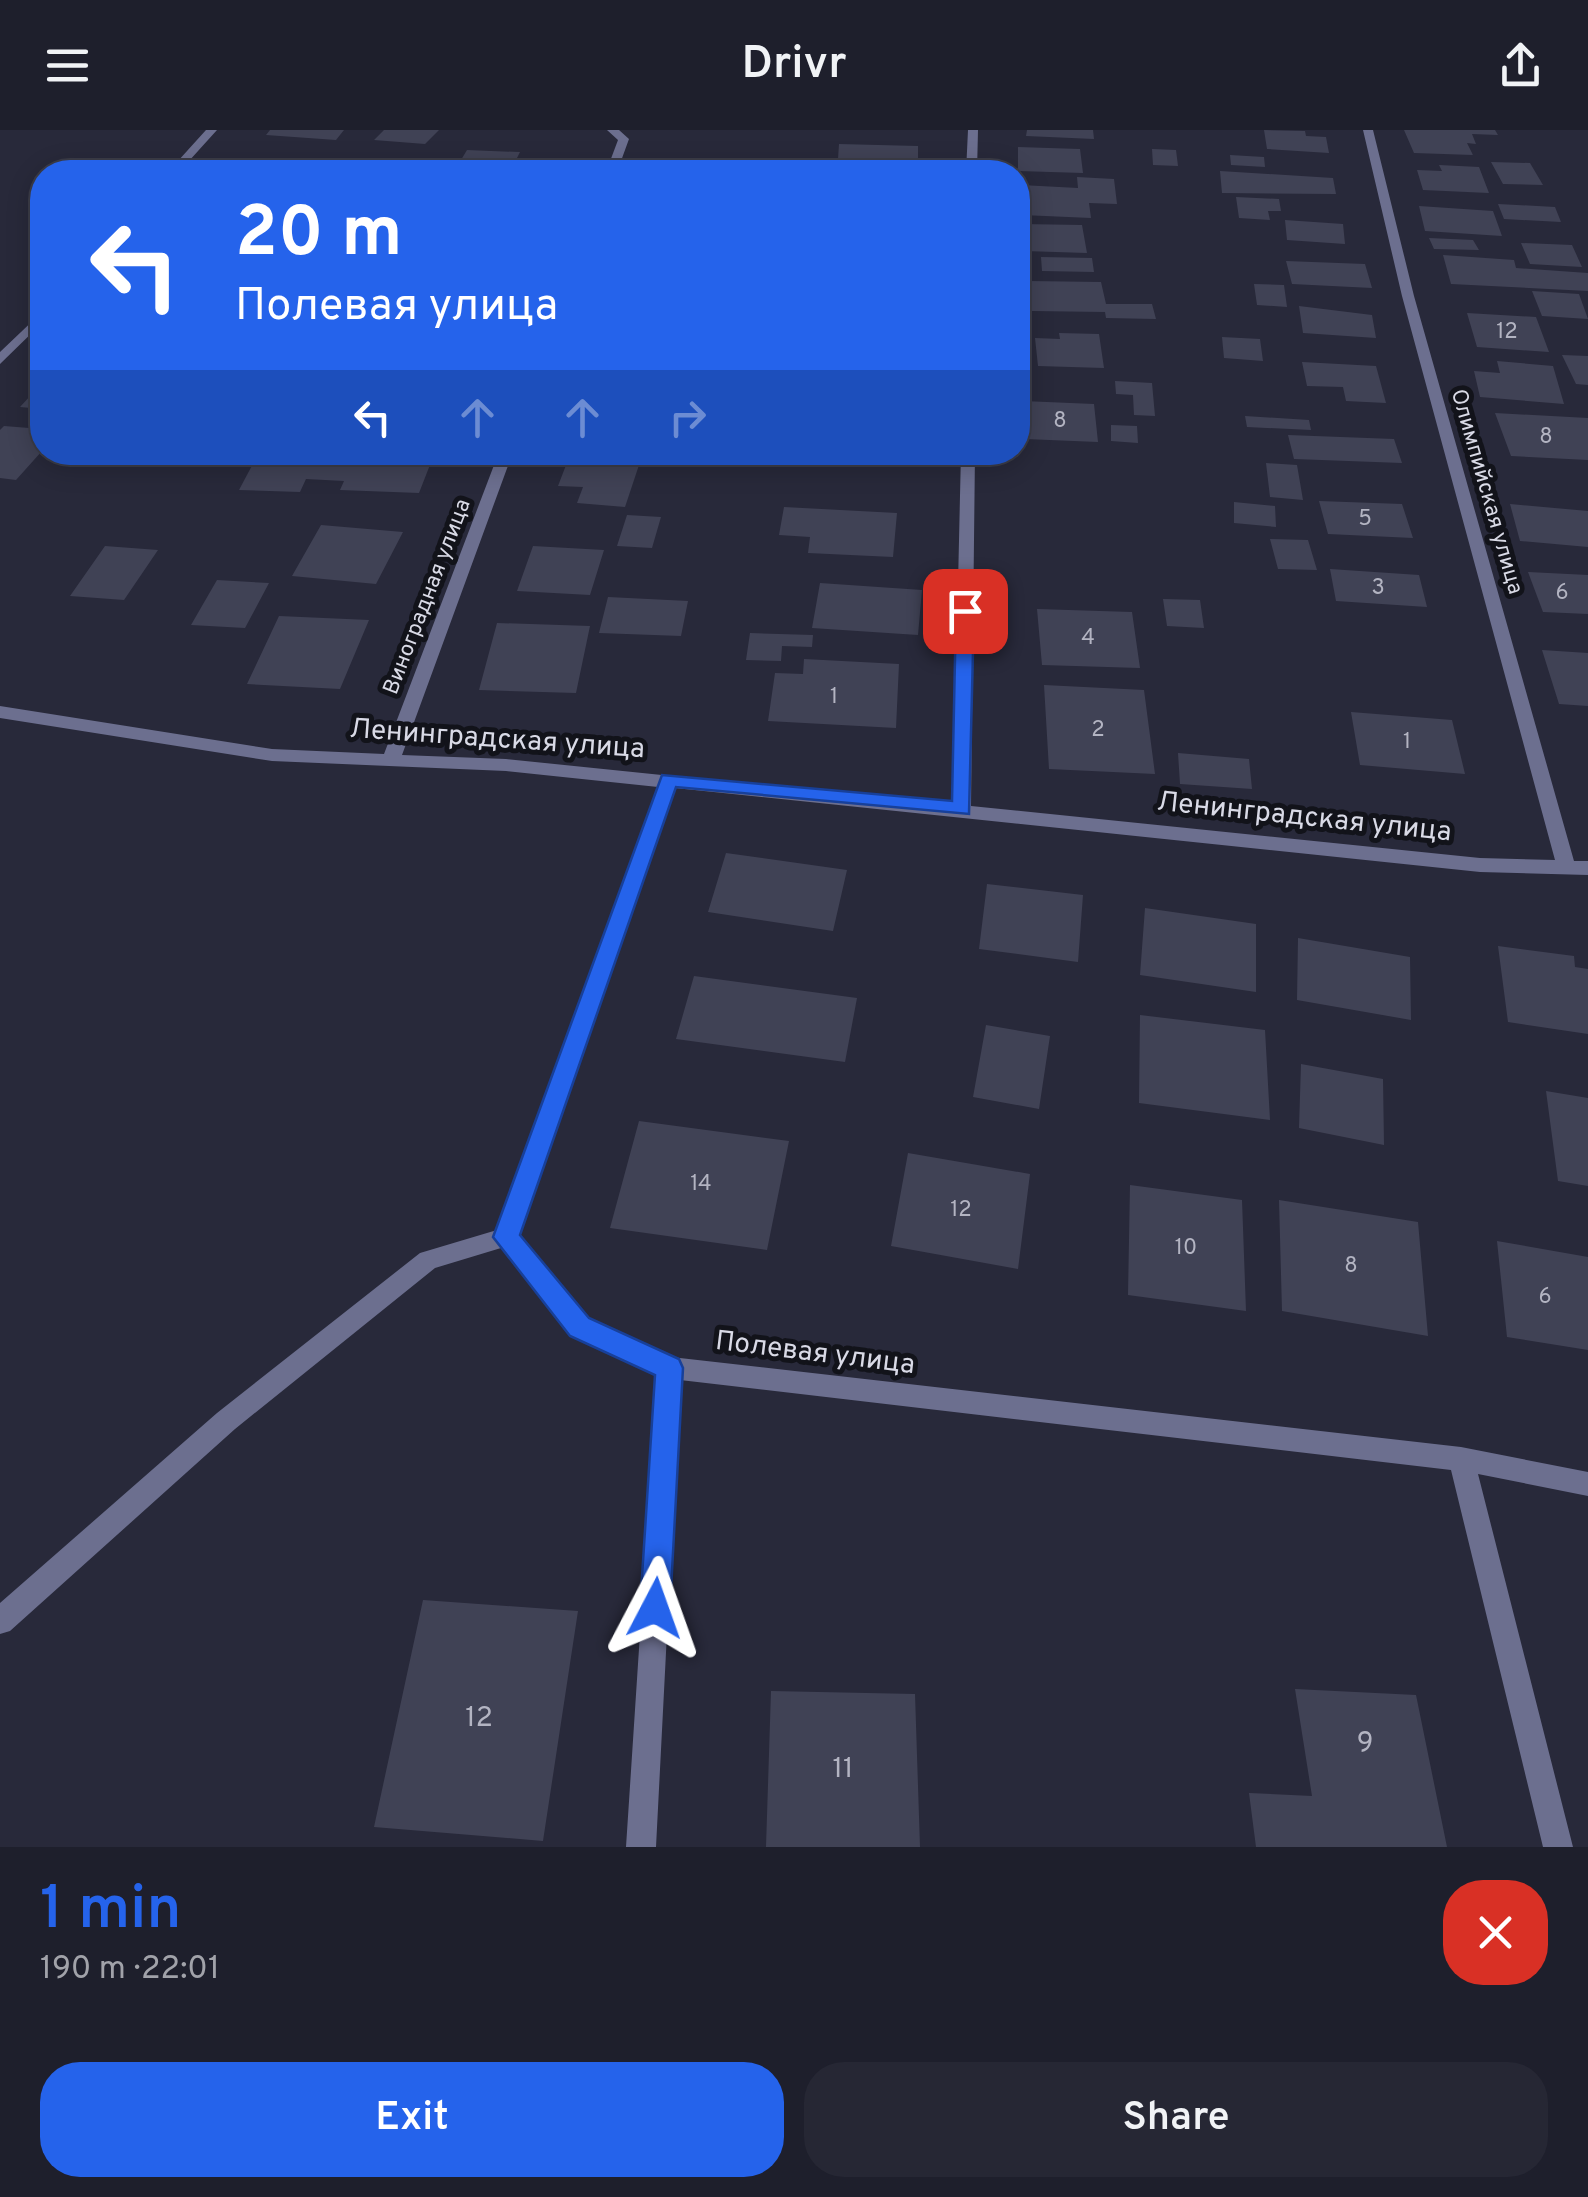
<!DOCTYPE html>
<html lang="en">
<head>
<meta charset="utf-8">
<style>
  body { margin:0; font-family:Overpass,sans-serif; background:#262734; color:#f1f3f6; height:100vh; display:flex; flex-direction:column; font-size:38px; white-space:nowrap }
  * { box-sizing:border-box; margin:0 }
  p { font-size:32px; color:#a1a2a9 }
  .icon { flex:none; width:55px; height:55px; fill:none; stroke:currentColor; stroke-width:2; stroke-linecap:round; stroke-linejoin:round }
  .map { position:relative; height:1717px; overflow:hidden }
  .side { display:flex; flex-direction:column; background:#1e1f2c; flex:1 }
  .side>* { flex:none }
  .hud { position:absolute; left:30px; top:30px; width:1000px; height:305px; border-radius:40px; box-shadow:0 5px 25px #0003,0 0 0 2px #3c3d48; background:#2563eb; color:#fff; overflow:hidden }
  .pin { position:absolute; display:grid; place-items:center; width:85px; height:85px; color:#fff; margin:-42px; border-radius:20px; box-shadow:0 5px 15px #0006 }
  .me { position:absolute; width:110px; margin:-55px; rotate:4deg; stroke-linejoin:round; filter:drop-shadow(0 0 8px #0008) }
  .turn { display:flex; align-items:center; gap:35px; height:210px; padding:0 40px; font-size:45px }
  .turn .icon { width:130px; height:130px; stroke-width:2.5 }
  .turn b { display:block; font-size:70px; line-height:85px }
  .lanes { display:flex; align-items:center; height:95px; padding:0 40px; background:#0003; justify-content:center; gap:50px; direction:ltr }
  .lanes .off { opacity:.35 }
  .round { display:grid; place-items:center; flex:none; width:105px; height:105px; border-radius:40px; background:#262734 }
  .overview { display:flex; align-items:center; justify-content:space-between; height:170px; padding:0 40px }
  h1 { font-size:60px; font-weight:600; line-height:75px; color:#2563eb }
  .action { display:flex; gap:20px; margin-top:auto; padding:20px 40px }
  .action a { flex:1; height:115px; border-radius:40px; background:#2563eb; color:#fff; font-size:40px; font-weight:600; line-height:115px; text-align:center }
  .action a+a { background:#262734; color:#f1f3f6 }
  header { display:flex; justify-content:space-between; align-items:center; height:130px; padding:0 40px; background:#1e1f2c; font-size:45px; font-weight:600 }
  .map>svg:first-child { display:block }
  .building { fill:#404255 }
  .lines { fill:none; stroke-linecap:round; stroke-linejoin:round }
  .minor { fill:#6c6f8f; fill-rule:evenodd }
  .route { fill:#2563eb; stroke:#184099; stroke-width:2.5 }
  .labels { text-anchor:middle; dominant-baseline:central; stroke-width:10; stroke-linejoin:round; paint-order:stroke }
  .number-label { font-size:22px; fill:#b3b4c2 }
  .far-street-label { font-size:22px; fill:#d9dae6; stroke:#12131a }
  .street-label { font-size:28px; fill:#d9dae6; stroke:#12131a }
  .near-number-label { font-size:28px; fill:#b3b4c2 }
</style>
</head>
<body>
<header><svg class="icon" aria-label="menu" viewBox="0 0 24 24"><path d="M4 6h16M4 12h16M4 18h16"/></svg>Drivr<svg class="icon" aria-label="share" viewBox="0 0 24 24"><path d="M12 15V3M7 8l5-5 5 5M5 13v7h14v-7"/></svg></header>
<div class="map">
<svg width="1588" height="1717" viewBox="0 0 1588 1717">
  <rect width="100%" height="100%" fill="#28293a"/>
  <!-- building -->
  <path class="building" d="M270,0H344L336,10L266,5Z
    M384,0H439L425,14L374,10Z
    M1027,0H1093L1094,9L1026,6Z
    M1264,0L1305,1L1306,6L1326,7L1329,23L1267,19Z
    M1404,0H1495L1498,5L1472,4L1476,14L1467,13L1473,25L1414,23Z
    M839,14L918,16V41L861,39V29H838Z
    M1018,17L1080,19L1083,43L1018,41Z
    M1152,19L1176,20L1178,36L1153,35Z
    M467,20L491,21L520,22L510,42L455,40Z
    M1230,25L1264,27L1265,37L1231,35Z
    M1491,32L1530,33L1543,55L1503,54Z
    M653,33L724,34L722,42H651Z
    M1439,35L1479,37L1489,63L1423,60L1417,40L1442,41Z
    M1220,41L1333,48L1336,64L1222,63Z
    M1077,47L1114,49L1117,74L1089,73L1091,88L1022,85L1021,55L1078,58Z
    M1236,67L1279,69L1281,81H1268L1270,90L1239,88Z
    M1498,74L1555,77L1561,92L1504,89Z
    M1419,76L1493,81L1502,106L1425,101Z
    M1285,90L1343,94L1345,114L1287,110Z
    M1021,94L1082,95L1087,123L1024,121Z
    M1429,108L1473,110L1479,120L1434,119Z
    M1521,113L1572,115L1582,137L1530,134Z
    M1443,125L1514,130L1516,138L1588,143V161L1451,154Z
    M1041,127L1092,128L1094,142L1042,141Z
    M1286,131L1365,134L1372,158L1292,154Z
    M1028,151L1101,152L1106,174H1152L1156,189L1106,188L1105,182L1032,181Z
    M1254,154L1284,155L1287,177L1257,175Z
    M1532,161L1579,164L1588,189L1542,186Z
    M1299,176L1372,185L1376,208L1303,203Z
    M1467,183L1536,187L1549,222L1477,217Z
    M1059,203L1099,204L1104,238L1038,236L1035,208L1060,209Z
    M1222,207L1260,209L1263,231L1224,228Z
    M1562,225L1588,226V255L1576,254Z
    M1497,231L1553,236L1564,274L1480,267L1474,241L1500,243Z
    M1302,232L1376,236L1386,273L1346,271L1343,257L1307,256Z
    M1115,251L1152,253L1155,286L1134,285L1133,265L1116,264Z
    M42,253V279L20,277Z
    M1023,271L1094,274L1098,312L1025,309Z
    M1495,283L1588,288V330L1511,326Z
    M1245,286L1309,290L1311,300L1247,297Z
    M1111,295L1137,296L1138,313L1111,311Z
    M4,296L42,299V321L16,350L0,348V300Z
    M1288,305L1394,309L1402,333L1294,329Z
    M303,322H435L419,363L340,360L344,351L306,349L300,362L239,360L256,328L299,330Z
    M571,322L642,326L625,377L577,373L583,357L558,356Z
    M1266,333L1297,335L1303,370L1270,367Z
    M1319,371L1402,374L1413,408L1328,404Z
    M1234,372L1275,376L1276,397L1234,393Z
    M1510,374L1588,381V417L1520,411Z
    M784,377L897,383L893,427L808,423L810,407L779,405Z
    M627,385L661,387L652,418L617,416Z
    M321,395L403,402L376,454L292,446Z
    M1270,409L1308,410L1317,440L1278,439Z
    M105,416L158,420L124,470L70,466Z
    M533,416L604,420L590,465L517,461Z
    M1330,439L1419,445L1427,477L1336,471Z
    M1528,442L1588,445V484L1543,482Z
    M217,450L269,453L245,498L191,495Z
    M820,453L922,460L918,505L812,498Z
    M608,467L688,471L681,506L599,503Z
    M1163,469L1200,470L1204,498L1167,496Z
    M1037,479L1132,482L1140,538L1042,535Z
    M279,486L369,490L340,559L247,554Z
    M497,493L590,496L576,563L479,560Z
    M750,503L813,505L812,517L782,516L781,531L746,530Z
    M1542,520L1588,523V576L1559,574Z
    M804,529L899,534L896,598L768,591L775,543L803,544Z
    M1044,555L1144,560L1155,644L1049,639Z
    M1351,582L1452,590L1465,644L1360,635Z
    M1178,623L1249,629L1252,659L1180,654Z
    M726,723L847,740L833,801L708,782Z
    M987,754L1083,765L1078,832L979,819Z
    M1145,778L1256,794V862L1140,845Z
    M1298,808L1410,827L1411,890L1297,870Z
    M1498,816L1574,826L1575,837L1588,839V904L1508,892Z
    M694,846L857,868L845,932L676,909Z
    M1140,885L1265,900L1270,990L1139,973Z
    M986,895L1050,906L1039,979L973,967Z
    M1301,934L1383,949L1384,1015L1299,998Z
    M1546,961L1588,968V1056L1558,1051Z
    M639,991L789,1011L767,1120L610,1098Z
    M908,1023L1030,1044L1018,1139L891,1116Z
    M1130,1055L1242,1070L1246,1181L1128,1165Z
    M1279,1070L1418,1092L1428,1206L1282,1181Z
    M1497,1111L1588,1127V1220L1507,1207Z
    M423,1470L578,1481L543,1711L374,1697Z
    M1295,1559L1416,1565L1447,1717H1256L1249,1663L1312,1666Z
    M771,1561L915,1564L920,1717H766Z"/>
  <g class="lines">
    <!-- minor -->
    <path class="minor" d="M206,0H217L179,42H168Z
      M607,0H619L629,9L617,42H606L618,10Z
      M968,0H978L977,42H966Z
      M1363,0H1373L1414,166L1574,731H1588V745L1480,742L675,658L518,1105L588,1189L671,1227L1461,1317L1588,1342V1366L1478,1344L1573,1717H1543L1451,1340L680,1250L656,1717H626L657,1244L572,1205L501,1118L435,1138L235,1299L10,1501L0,1504V1473L217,1283L420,1123L497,1100L658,657L506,641L272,631L0,588V576L272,619L384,624L499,322H513L402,625L506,629L953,675L961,322H975L971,676L1480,728L1555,730L1402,166Z
      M42,182V193L0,234V222Z"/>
  </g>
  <!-- route -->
  <path class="route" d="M965,476L974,481L969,684L676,657L520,1105L589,1188L679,1229L683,1238L670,1478L666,1488L655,1493L644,1488L640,1478L655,1245L570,1206L493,1107L662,645L952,671L956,481Z"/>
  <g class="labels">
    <!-- number labels -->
    <g class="number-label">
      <text x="1507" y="202">12</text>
      <text x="1060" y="291">8</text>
      <text x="1546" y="307">8</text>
      <text x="1365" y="389">5</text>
      <text x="1378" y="458">3</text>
      <text x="1562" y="463">6</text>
      <text x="1088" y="508">4</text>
      <text x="834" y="567">1</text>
      <text x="1098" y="600">2</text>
      <text x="1407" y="612">1</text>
      <text x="701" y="1054">14</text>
      <text x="961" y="1080">12</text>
      <text x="1186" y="1118">10</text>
      <text x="1351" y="1136">8</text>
      <text x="1545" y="1167">6</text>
    </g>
    <!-- far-street labels -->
    <g class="far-street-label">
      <text transform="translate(1486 362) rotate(74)">Олимпийская улица</text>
      <text transform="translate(428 467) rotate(-69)">Виноградная улица</text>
    </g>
    <!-- street labels -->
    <g class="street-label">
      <text transform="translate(497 610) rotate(4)">Ленинградская улица</text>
      <text transform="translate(1304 688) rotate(6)">Ленинградская улица</text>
      <text transform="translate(815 1224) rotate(7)">Полевая улица</text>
    </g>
    <!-- near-number labels -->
    <g class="near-number-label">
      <text x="479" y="1589">12</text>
      <text x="1365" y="1614">9</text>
      <text x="843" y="1640">11</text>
    </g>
  </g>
</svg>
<div class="pin" style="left:965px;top:481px;background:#d93025"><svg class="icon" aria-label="arrive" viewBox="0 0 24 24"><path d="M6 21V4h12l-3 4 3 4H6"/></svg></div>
<svg class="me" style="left:655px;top:1478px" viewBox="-20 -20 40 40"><path d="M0-17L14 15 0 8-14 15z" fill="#2563eb" stroke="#fff" stroke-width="4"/></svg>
<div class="hud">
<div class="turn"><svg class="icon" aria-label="left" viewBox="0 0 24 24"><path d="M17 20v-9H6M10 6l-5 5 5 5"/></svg><div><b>20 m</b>Полевая улица</div></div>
<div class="lanes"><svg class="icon" aria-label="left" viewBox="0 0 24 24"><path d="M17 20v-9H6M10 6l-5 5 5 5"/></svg><svg class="icon off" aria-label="ahead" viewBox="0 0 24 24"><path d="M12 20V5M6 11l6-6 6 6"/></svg><svg class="icon off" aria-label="ahead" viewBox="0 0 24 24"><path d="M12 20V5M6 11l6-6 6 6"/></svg><svg class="icon off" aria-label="right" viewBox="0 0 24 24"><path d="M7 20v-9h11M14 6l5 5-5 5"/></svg></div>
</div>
</div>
<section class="side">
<div class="overview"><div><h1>1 min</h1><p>190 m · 22:01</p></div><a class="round" style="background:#d93025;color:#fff"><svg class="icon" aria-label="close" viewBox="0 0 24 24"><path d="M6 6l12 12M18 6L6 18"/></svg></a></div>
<div class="action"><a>Exit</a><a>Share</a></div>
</section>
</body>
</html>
